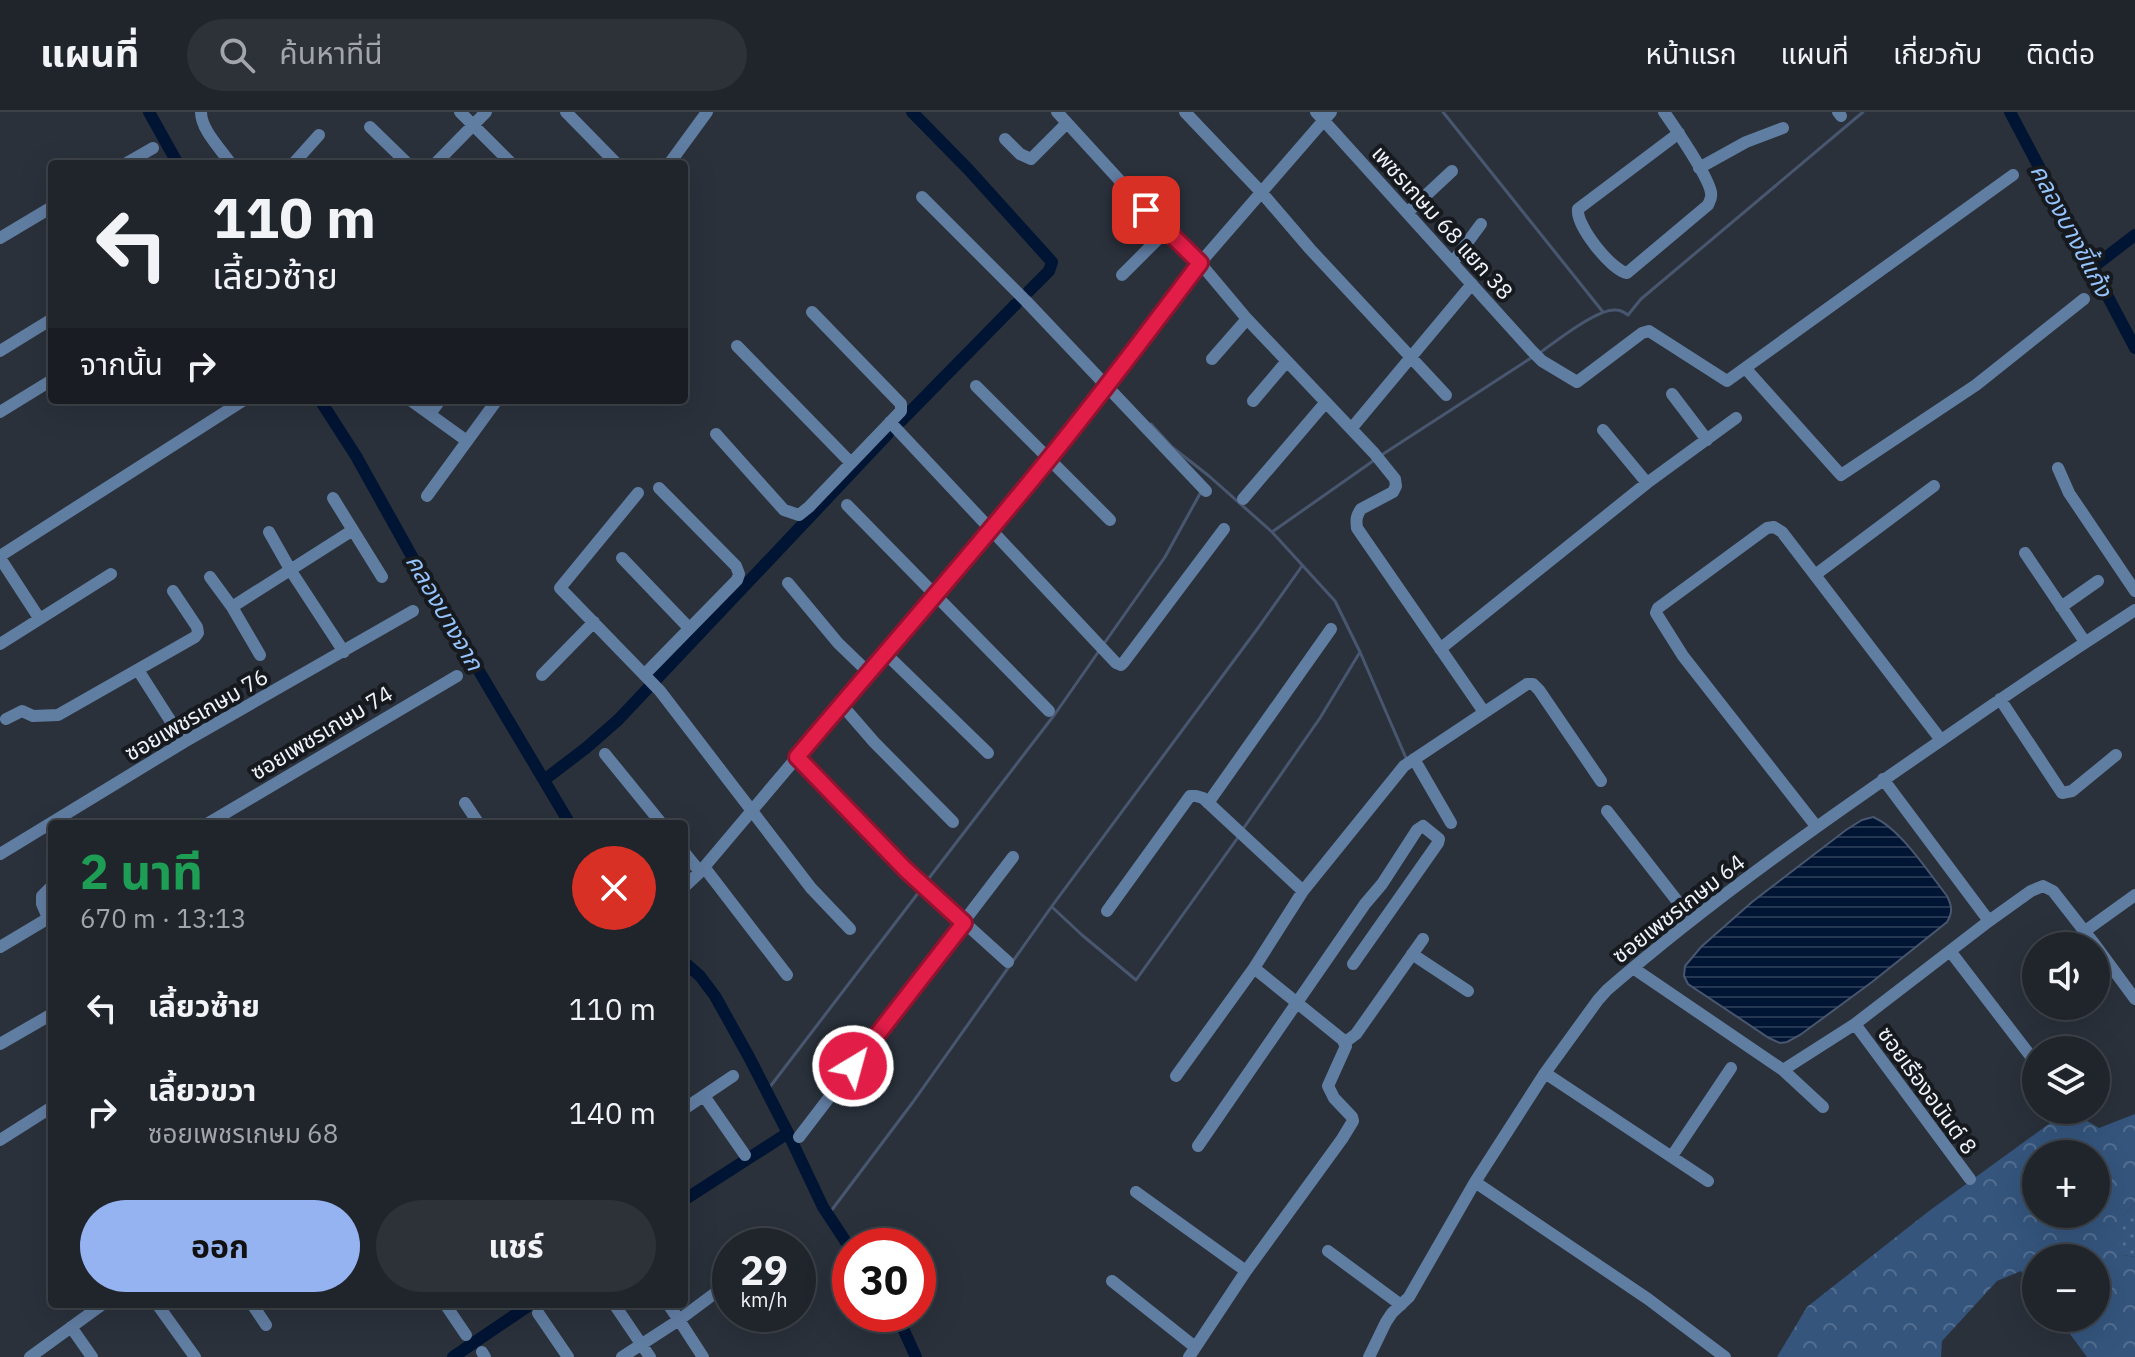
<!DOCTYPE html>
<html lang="th">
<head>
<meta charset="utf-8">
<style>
  body { margin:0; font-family:"IBM Plex Sans","Noto Sans Thai",sans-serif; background:#2d3138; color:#f1f3f6; height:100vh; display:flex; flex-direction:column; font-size:30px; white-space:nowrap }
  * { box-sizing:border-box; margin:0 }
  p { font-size:26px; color:#a2a5a9 }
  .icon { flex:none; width:44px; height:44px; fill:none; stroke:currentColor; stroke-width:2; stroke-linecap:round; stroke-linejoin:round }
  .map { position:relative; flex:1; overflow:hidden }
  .drawer { position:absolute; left:48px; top:708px; width:640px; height:488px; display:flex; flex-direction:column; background:#20252c; border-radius:8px; box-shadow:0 8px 32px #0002,0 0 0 2px #3d4248 }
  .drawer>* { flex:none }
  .guide { position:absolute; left:48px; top:48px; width:640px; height:244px; border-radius:8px; box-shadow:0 8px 32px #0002,0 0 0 2px #3d4248; background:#20252c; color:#f1f3f6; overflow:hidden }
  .tools { position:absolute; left:2022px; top:820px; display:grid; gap:16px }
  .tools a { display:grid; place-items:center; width:88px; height:88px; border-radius:50%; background:#20252c; box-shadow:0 8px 32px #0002,0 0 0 2px #3d4248; font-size:40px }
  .speed { position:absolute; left:712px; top:1116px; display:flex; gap:16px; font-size:40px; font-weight:700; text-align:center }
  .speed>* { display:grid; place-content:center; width:104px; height:104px; border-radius:50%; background:#20252c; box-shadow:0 8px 32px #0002,0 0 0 2px #3d4248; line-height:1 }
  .speed small { font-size:20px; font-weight:400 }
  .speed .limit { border:12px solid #d22; background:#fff; color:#111 }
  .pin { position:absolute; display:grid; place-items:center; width:68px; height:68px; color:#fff; margin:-34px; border-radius:16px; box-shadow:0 4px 12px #0006 }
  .me { position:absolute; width:88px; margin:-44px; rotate:37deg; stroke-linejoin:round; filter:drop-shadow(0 0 6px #0008) }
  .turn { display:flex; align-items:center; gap:28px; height:168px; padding:0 32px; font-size:36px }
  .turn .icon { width:104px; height:104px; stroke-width:2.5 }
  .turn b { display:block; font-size:56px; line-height:68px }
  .then { display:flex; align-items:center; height:76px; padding:0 32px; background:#0003; gap:16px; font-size:30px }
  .round { display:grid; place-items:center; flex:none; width:84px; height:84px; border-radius:42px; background:#2d3138 }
  .overview { display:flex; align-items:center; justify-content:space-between; height:136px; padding:0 32px }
  h1 { font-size:48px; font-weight:700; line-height:60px; color:#1e9e55 }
  .action { display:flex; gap:16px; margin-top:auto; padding:16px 32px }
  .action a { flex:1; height:92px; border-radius:48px; background:#95b2f1; color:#111; font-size:32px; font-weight:700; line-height:92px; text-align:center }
  .action a+a { background:#2d3138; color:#f1f3f6 }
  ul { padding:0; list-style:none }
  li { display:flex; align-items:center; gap:24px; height:104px; padding:0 32px }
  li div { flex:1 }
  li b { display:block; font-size:30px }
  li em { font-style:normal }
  header { display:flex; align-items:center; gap:48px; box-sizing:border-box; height:112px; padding:0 40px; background:#20252c; border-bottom:2px solid #3d4248 }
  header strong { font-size:38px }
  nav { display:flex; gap:44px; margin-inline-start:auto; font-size:28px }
  .search { width:560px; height:72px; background:#2d3138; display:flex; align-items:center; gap:20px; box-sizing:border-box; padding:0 28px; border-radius:44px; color:#a2a5a9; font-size:30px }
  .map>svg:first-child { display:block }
  .grass { fill:url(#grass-dots) }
  .forest { fill:url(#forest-crowns); fill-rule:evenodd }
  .water { fill:url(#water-rules); stroke:#48576f; stroke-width:2 }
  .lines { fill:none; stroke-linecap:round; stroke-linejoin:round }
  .stream { stroke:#48576f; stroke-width:3 }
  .canal { stroke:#001433; stroke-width:12 }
  .street { stroke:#607da2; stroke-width:12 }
  .route-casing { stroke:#92132f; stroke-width:20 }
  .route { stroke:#e11d48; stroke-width:14 }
  .labels { text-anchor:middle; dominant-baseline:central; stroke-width:8; stroke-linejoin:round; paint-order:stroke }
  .street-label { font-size:22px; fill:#eff4fb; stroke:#16191d }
  .water-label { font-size:24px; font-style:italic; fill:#95c3fc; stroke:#16191d }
</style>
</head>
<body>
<header>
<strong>แผนที่</strong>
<div class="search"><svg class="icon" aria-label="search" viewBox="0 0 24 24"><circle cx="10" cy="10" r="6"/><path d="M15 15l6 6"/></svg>ค้นหาที่นี่</div>
<nav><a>หน้าแรก</a><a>แผนที่</a><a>เกี่ยวกับ</a><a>ติดต่อ</a></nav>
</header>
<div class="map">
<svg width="2135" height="1245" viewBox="0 0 2135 1245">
  <defs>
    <pattern id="grass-dots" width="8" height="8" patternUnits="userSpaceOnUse" patternTransform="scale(2)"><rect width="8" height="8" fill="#35557d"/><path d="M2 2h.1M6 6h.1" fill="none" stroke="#536e90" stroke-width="1.8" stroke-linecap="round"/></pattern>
    <pattern id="forest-crowns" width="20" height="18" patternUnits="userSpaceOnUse" patternTransform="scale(2)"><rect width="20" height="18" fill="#35557d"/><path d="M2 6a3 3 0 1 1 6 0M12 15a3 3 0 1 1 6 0" fill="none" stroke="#536e90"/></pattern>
    <pattern id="water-rules" width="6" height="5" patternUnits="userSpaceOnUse" patternTransform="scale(2)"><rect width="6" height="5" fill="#001433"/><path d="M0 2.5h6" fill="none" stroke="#263751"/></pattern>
  </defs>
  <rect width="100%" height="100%" fill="#2a313b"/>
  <!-- grass -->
  <path class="grass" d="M2135,1091V1145L2123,1143V1104Z"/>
  <!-- forest -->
  <path class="forest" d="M2068,998L2099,1016L2135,1002V1091L2123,1104V1143L2135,1145V1245H2087L2058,1206H2096V1146H2036V1178L2021,1159L1997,1169L1942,1229L1941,1245H1777L1807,1195L1929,1099ZM2036,1042H2096V1102H2036Z"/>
  <!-- water -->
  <path class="water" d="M1873,705C1900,716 1929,761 1947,784C1952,794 1953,800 1947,810L1872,870L1800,923L1787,930L1780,931L1769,926L1688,872L1684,864L1685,854L1701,835L1752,790L1846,718L1862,708Z"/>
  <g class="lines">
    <!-- stream -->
    <path class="stream" d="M1443,0L1603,200
      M1541,240C1556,229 1598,196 1616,198C1621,198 1624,200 1628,203L1641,187L1863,0
      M1151,312L1172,335L1209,364L1272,420L1335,489L1360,540L1406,646
      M1380,344L1534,244
      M1272,420L1373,349
      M1103,533L1165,445L1202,378
      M1243,717L1320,606L1360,540
      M926,770L1055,602L1099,539
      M1052,795L1082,823L1136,868L1239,724
      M766,980L922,776
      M828,1103L913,990L1052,794L1258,516L1302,454"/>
    <!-- canal -->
    <path class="canal" d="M149,0L178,52
      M912,0L968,57L1052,150L1049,159L1029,179
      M2010,0L2135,236
      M2092,156L2135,123
      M320,288L356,344L429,475L570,712
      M901,309L1016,192
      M544,668L586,636L618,608L888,322
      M684,850L700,864L715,884L749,945L788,1021L823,1095L850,1136
      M684,1088L788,1021
      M894,1202L901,1212L916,1245
      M453,1245L531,1192"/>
    <!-- street -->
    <path class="street" d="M201,0C201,18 221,37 231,52
      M460,0L512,52
      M566,0L616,51
      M1057,0L1166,119L1200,151L1247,207L1374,341L1395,367L1396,374L1393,380L1361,397C1356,404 1356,408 1357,416L1484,600
      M1185,0L1262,81L1310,137L1446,283
      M1316,0L1532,239L1542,249L1577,270L1642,221L1649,219L1727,269L2013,63
      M1664,0C1674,14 1710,67 1711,81C1712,86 1710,88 1708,93L1627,161C1611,158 1576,114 1578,97L1679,21
      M1838,0L1841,4
      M370,15L408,52
      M1005,27L1020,42L1031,47L1067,11
      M125,52L153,36
      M293,52L319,23
      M435,52L486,0
      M669,52L707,0
      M1699,56L1746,30L1783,16
      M922,85L1026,189L1206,379
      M1408,100L1452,59
      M0,126L52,95
      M1453,150L1481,112
      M1122,163L1166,119
      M737,234L850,350
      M0,239L52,207
      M1212,247L1247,207
      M1746,257L1841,363L1976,273L2084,187
      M976,274L1110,408
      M1672,282L1707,328
      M410,288L467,329
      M1253,289L1287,249
      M0,300L52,268
      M430,302L440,288
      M890,310L1116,551L1121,553L1124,550L1224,417
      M1351,317L1472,172
      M1603,318L1647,371
      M716,322L784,398L799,403L809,395L901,299V292L812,200
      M2058,356L2069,381L2135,479
      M638,381L560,476L660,579L811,776L850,817
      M427,384L497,288
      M333,386L382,465
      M1243,387L1326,290
      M847,393L1049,599
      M269,420L291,459L344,540
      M2025,441L2085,530
      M0,444L244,288
      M0,446L39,506
      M622,446L689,516
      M1815,463L1934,374
      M210,465L232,495L260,543
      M788,471L838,531L868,560
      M232,495L353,418
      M2061,495L2098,469
      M0,532L111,462
      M1440,537L1647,371L1736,306
      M885,541L988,641
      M138,558L184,630
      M542,563L594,510
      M644,563L737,468L739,462L736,454L659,376
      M2000,587L2062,681L2072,679L2116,643
      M841,592L874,630L953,710
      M6,607L22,599L33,604L58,603L195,525L198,521L197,515L173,479
      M605,642L662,712
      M797,645L905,757L1008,850
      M1414,647L1451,711
      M1883,667L1989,809
      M465,691L479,712
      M1208,691L1331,517
      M1607,699L1692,808
      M207,712L457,564
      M1816,714L1683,544L1656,501L1658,496L1767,416L1774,415L1782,420L1941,628
      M684,740L700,760
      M0,742L184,630L413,499
      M704,755L787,863
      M684,775L700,760L1049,347L1107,274L1200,151L1331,0
      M1107,799L1190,684H1196L1203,686L1303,779
      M48,806L42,792V784L52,774
      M2085,819L2135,783
      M2096,834L2135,887
      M0,835L52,804
      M1950,839L2036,951
      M1412,842L1468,879
      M1633,856L1783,958L1823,995
      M1855,912L1970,1067
      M1344,931L1356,922L1423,827
      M0,932L52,902
      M1783,958L1855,912L1989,809L2031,779L2043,774L2053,779L2096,834
      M1545,961L1708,1069
      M1176,964L1254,856L1303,779L1404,654L1527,572H1533L1539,578L1601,669
      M704,984L745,1043
      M684,997L733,964
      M799,1025L1013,745
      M0,1028L52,995
      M1198,1034L1365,792L1382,772L1417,718L1423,714L1439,727L1438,731L1353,852
      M1672,1044L1731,956
      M1475,1070L1648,1187L1725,1245
      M1136,1080L1246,1159
      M779,1134H780
      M1328,1139L1401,1193
      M1112,1169L1195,1235
      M157,1192L195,1245
      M252,1192L266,1213
      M445,1192L466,1223
      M614,1192L650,1245
      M668,1192L679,1208L730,1170
      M538,1201L568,1245
      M71,1215L92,1245
      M482,1240L485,1245
      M30,1245L103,1192
      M622,1245L679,1208L703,1245
      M1189,1245L1246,1159L1342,1027L1353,1009L1352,1005L1334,986L1328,974L1346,934L1343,928L1254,856
      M1369,1245L1386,1210L1392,1201L1409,1185L1475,1070L1545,961L1598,888L1607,878C1713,786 1828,706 1943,627C2006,583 2070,540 2135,498"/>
  </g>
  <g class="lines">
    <!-- route casing -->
    <g class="route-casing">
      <path id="route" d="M853,954L964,811L905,757L797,645C882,544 969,446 1052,343C1103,280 1151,216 1200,151L1146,98"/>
    </g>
    <!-- route -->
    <use href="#route" class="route"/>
  </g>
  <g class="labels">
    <!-- street labels -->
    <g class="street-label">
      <text transform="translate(1443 110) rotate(48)">เพชรเกษม 68 แยก 38</text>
      <text transform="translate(196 602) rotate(-30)">ซอยเพชรเกษม 76</text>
      <text transform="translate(321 620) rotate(-31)">ซอยเพชรเกษม 74</text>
      <text transform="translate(1678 796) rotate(-38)">ซอยเพชรเกษม 64</text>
      <text transform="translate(1928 978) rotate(54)">ซอยเรืองอนันต์ 8</text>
    </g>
    <!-- water labels -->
    <g class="water-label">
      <text transform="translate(2072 118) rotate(62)">คลองบางขี้แก้ง</text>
      <text transform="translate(445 500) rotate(60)">คลองบางจาก</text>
    </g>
  </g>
</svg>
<div class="tools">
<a><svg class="icon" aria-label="sound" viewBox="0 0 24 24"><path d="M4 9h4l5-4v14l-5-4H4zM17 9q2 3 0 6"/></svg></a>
<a><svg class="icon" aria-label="layers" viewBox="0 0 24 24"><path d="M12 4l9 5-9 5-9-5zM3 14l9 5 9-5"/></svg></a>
<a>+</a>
<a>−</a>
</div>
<div class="speed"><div>29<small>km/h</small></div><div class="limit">30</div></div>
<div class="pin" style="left:1146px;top:98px;background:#d93025"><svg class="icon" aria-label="arrive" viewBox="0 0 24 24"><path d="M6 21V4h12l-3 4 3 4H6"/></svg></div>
<svg class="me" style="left:853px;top:954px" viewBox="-20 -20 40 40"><circle r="17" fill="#e11d48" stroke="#fff" stroke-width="3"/><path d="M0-11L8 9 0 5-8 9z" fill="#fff"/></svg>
<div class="guide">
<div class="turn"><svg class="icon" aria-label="left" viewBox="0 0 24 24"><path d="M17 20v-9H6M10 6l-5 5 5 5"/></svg><div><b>110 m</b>เลี้ยวซ้าย</div></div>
<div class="then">จากนั้น<svg class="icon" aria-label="right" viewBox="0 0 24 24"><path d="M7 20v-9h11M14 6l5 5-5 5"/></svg></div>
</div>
<section class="drawer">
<div class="overview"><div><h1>2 นาที</h1><p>670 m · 13:13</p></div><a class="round" style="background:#d93025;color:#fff"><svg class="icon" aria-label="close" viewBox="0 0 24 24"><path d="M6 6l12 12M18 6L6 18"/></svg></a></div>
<ul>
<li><svg class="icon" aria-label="left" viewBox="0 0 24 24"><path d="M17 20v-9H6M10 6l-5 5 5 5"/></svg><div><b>เลี้ยวซ้าย</b></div><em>110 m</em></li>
<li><svg class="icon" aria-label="right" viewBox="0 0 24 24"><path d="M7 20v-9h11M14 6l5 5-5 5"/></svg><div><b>เลี้ยวขวา</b><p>ซอยเพชรเกษม 68</p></div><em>140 m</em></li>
</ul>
<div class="action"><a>ออก</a><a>แชร์</a></div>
</section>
</div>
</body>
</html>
